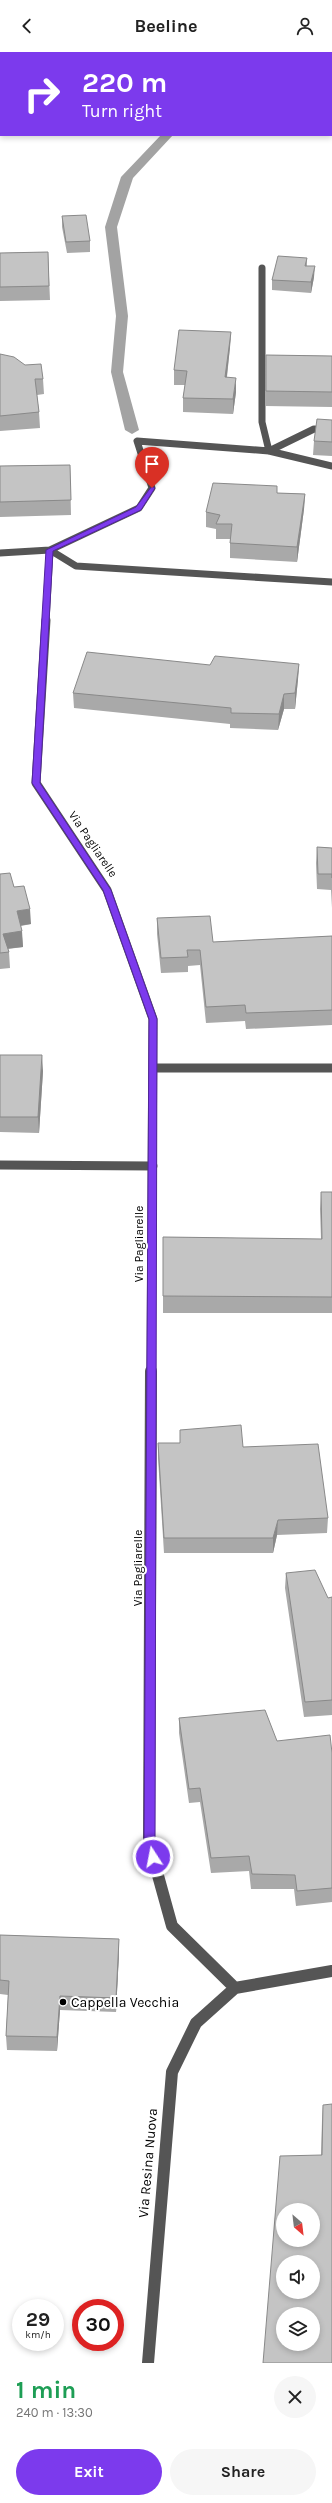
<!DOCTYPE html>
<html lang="en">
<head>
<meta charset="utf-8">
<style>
  body { margin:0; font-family:Karla,sans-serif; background:#f6f6f6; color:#222; height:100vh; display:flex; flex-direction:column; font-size:15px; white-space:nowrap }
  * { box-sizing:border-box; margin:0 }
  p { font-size:13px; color:#767676 }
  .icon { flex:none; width:22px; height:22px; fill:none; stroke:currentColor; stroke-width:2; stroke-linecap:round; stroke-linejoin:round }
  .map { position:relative; height:2311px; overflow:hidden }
  .drawer { display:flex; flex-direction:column; background:#fff; flex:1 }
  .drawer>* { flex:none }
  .top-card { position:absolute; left:0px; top:0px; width:332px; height:84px; box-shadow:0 2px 6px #0003; background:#7c3aed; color:#fff; overflow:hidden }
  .needle { width:26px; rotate:152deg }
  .controls { position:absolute; left:276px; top:2151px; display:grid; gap:8px }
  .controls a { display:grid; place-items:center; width:44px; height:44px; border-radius:50%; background:#fff; box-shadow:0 2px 6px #0003; font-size:20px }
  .speed { position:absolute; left:12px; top:2247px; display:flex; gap:8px; font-size:20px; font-weight:700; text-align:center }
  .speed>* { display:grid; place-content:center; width:52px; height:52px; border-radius:50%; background:#fff; box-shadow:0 2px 6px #0003; line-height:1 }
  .speed small { font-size:10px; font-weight:400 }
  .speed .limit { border:6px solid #d22; background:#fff; color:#111 }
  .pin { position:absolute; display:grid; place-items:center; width:34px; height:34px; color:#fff; margin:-41px -17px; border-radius:50% 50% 50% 0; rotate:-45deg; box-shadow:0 0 4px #0007 }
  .pin .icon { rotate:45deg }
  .me { position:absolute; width:44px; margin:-22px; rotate:349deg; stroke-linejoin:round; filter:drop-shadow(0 0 3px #0008) }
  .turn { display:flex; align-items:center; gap:14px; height:84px; padding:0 16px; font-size:18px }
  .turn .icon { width:52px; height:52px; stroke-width:2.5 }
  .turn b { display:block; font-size:28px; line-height:34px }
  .round { display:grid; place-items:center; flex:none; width:42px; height:42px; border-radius:21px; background:#f6f6f6 }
  .headline { display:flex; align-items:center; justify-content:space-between; height:68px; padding:0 16px }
  h1 { font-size:24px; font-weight:700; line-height:30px; color:#1e9e55 }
  .button { display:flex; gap:8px; margin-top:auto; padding:8px 16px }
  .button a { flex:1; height:46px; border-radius:24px; background:#7c3aed; color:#fff; font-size:16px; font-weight:700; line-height:46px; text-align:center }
  .button a+a { background:#f6f6f6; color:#222 }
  header { display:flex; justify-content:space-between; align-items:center; height:52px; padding:0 16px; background:#fff; font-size:18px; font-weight:700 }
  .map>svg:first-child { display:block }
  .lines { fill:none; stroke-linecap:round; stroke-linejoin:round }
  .stream { fill:#a3a3a3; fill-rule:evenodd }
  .minor-far2 { stroke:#555; stroke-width:7 }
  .minor-far1 { stroke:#555; stroke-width:9 }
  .minor { stroke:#555; stroke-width:12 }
  .wall { fill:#a9a9a9 }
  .shaded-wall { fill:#898989 }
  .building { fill:#c4c4c4; stroke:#898989; fill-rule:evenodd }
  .route { fill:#7c3aed; stroke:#51269a }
  .poi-dot { fill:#000; stroke:#fff; stroke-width:1.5 }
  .labels { text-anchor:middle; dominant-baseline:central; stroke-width:4; stroke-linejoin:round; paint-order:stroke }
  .street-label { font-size:12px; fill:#000; stroke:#fff }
  .near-poi-label { font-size:14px; fill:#000; stroke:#fff; text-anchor:start }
  .near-street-label { font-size:14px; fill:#000; stroke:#fff }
</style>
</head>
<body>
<header><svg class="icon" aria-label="back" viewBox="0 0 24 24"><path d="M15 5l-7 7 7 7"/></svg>Beeline<svg class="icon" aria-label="person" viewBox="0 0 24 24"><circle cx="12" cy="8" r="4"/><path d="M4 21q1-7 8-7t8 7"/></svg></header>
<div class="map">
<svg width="332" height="2311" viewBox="0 0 332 2311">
  <rect width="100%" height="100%" fill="#fff"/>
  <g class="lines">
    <!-- stream -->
    <path class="stream" d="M229,0H239V1H229Z
      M161,83H173L133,126L117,175L128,264L123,320L139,378L132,382L125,378L111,320L116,264L105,175L121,125Z"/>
    <!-- minor-far2 -->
    <path class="minor-far2" d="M262,216V370L269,399
      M269,399L314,377L332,378
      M50,498L76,514L332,530
      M0,501L50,498L139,456L152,436L137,389L269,399L332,414
      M46,569L50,498"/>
    <!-- minor-far1 -->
    <path class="minor-far1" d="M46,568L36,731L107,838L153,967L151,1320
      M153,1016H332
      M0,1113L153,1114"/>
    <!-- minor -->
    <path class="minor" d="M151,1319L149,1791L172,1874L235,1936
      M235,1936L332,1919
      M148,2311L172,2020L196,1971L235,1936"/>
  </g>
  <!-- wall -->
  <path class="wall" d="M0,0L1,1V33H0Z
    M62,164L90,189V200L67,201L62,175Z
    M48,200L50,248L0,249V201Z
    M307,206V214L314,225L311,241L272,238V228Z
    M231,280L230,295L227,325L236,340L233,362L183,360V346L185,333H174V318Z
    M0,302L43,327L44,342L37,343L39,360L40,376L0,379Z
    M266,303L332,304V355L265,354Z
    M332,368V404L313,403L314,389Z
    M70,413L71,463L0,465V414Z
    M277,441L305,442L304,457L297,510L230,506V487H216V477L206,475V460Z
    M299,612L298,627L295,657H284L278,678L230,676V672L74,656L73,641L210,613Z
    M317,795L332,796V856L331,838L317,837L316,811Z
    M0,822L14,835L31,872L21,874L23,895L8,897L9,900L10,916L0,917Z
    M157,866L213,890L332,884V973L246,977L245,969L206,971L200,913L188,914V920L161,921L157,882Z
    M0,1003L43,1019L39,1081L0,1080Z
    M321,1140H332V1261H163V1185L321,1187L320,1157Z
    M158,1391L243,1395L328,1466L327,1481L277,1483L273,1501H164L158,1406Z
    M286,1521L328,1546L332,1545V1663L304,1665L285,1536Z
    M179,1666L277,1689L332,1701V1850L296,1854L294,1837H251L249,1819L211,1821L200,1750L189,1751L179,1681Z
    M0,1883L119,1887V1901L116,1960L60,1958L57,1999L7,1998L6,1984L8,1943L0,1942Z
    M323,2053L332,2311L321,2103L322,2068Z"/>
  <!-- shaded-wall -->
  <path class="shaded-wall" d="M315,214L314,225L311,241V230Z
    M231,280L230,295L225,340V325Z
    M236,326V340L233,362V347Z
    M305,442L304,457L297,510V495Z
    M299,612L298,627L295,657V641Z
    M284,642V657L278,678L279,662Z
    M30,857L31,872L17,874V859Z
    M22,879L23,895L4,897L3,882Z
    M42,1003L43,1019L39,1081L38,1065Z
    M278,1468L277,1483L273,1501V1486Z
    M119,1887V1901L116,1960V1946Z
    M60,1944V1958L57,1999V1985Z"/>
  <!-- building -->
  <path class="building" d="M0,0H44V1H1V19H0Z
    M86,163L90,189L66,190L62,164Z
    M48,200L49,234L0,235V201Z
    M278,204L307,206L305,214H315L311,230L272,228Z
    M179,278L231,280L225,325L236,326L233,347L183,346L187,319L174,318Z
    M0,302L14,305L25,313L41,312L43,327H35L39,360L0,364Z
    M266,303L332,304V340L266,339Z
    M317,367L332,368V390L314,389Z
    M70,413L71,448L0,450V414Z
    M213,431L277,434V441L305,442L297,495L230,491L232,472H216L220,463L206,460Z
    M87,600L210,613L215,604L299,612L295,641L284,642L279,662L231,661V656L73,641Z
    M317,795L332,796V826V822H318Z
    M10,821L14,835L24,834L30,857L17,859L22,879L3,882L9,900L0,901V822Z
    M210,864L213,890L332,884V958L246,961L245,953L206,955L200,898H187L188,905L161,906L157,866Z
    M0,1003H42L38,1065H0Z
    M321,1140H332V1245L163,1244V1185L322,1187Z
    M241,1373L243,1395L318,1392L328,1466L278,1468L273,1486H164L158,1391H180V1378Z
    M315,1518L328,1546L332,1545V1648L305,1650L286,1521Z
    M265,1658L277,1689L330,1683L332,1701V1836L297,1839L295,1823L252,1822L249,1804L211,1806L200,1736L189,1737L179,1666Z
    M0,1883L119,1887L116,1946L60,1944L57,1985L6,1984L9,1929L0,1928Z
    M332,2052V2311H263L280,2104L322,2103L323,2053ZM283,2158H313V2188H283ZM283,2210H313V2240H283ZM283,2262H313V2292H283Z"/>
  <!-- route -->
  <path class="route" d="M152,434L155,436L141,458L53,499L40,731L111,838L157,967L155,1792L159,1805L153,1810L149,1809L144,1792L149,967L103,838L32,731L46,498L136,455Z"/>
  <!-- markers -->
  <circle class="poi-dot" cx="63" cy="1950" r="4"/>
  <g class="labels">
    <!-- street labels -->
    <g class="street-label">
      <text transform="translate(93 792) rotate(56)">Via Pagliarelle</text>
      <text transform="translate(139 1192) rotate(-90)">Via Pagliarelle</text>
      <text transform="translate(138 1516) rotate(-90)">Via Pagliarelle</text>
    </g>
    <!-- near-poi labels -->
    <g class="near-poi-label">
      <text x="71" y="1950">Cappella Vecchia</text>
    </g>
    <!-- near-street labels -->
    <g class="near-street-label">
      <text transform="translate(148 2111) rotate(-85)">Via Resina Nuova</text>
    </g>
  </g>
</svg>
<div class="controls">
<a><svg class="needle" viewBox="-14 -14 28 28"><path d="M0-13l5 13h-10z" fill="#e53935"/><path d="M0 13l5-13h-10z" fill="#767676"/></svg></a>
<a><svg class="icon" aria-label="sound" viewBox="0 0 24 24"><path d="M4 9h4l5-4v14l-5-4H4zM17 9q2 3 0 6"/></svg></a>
<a><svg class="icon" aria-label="layers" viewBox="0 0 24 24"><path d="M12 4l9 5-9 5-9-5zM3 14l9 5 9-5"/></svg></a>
</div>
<div class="speed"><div>29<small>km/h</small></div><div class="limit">30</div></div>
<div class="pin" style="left:152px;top:436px;background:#d93025"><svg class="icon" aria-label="arrive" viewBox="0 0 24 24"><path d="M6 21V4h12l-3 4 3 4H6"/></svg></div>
<svg class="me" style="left:153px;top:1805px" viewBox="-20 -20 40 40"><circle r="17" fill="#7c3aed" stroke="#fff" stroke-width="3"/><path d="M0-11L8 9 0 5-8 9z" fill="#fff"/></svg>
<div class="top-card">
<div class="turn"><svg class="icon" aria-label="right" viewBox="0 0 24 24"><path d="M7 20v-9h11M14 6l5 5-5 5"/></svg><div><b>220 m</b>Turn right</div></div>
</div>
</div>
<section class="drawer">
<div class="headline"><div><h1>1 min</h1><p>240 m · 13:30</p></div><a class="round"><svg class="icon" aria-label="close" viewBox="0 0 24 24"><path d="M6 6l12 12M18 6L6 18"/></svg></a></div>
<div class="button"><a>Exit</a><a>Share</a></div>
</section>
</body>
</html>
